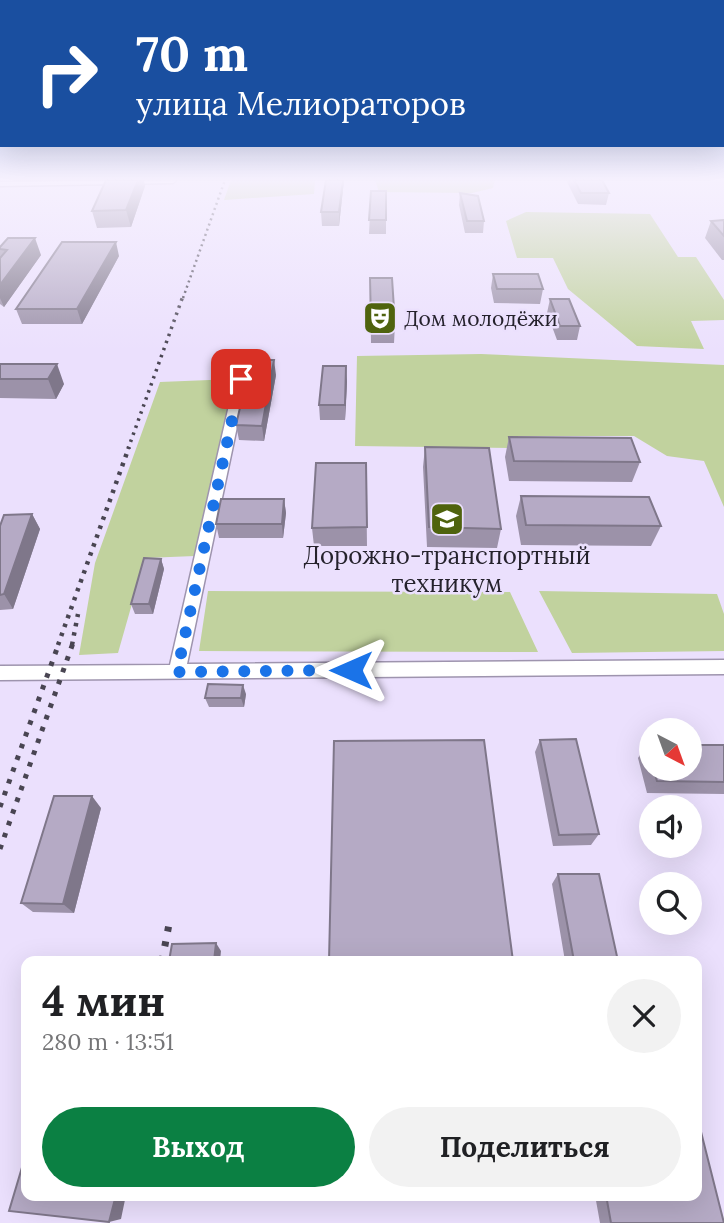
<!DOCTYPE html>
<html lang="ru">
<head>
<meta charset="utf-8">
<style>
  body { margin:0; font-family:Lora,serif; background:#f2f2f2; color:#202124; height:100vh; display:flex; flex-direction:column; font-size:26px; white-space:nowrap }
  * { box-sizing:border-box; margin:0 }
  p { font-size:23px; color:#757577 }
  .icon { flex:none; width:38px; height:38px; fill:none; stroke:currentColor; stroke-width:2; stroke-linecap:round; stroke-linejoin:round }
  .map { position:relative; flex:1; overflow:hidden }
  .details { position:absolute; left:21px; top:956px; width:681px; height:245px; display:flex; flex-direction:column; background:#fff; border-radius:14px; box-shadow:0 7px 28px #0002 }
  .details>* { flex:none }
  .guide { position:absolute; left:0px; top:0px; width:724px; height:147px; box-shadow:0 7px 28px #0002; background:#1a4fa0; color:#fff; overflow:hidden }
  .needle { width:46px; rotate:139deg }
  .tools { position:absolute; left:639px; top:718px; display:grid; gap:14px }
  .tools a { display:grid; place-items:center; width:63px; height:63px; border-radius:50%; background:#fff; box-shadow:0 7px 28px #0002; font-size:35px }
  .pin { position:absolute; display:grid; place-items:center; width:60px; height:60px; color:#fff; margin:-30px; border-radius:14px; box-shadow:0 4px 10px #0006 }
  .me { position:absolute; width:77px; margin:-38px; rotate:270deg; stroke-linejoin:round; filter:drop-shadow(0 0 5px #0008) }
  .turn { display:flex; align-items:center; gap:24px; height:147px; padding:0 21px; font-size:32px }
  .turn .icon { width:91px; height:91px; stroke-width:2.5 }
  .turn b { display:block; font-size:49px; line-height:60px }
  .round { display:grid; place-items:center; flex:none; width:74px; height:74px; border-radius:37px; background:#f2f2f2 }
  .summary { display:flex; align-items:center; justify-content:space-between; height:119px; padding:0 21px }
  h1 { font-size:42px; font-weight:700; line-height:52px }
  .action { display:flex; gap:14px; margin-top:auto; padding:14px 21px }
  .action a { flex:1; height:80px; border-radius:42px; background:#0b8043; color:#fff; font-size:28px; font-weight:700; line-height:80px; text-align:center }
  .action a+a { background:#f2f2f2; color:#202124 }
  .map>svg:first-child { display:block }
  .green { fill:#c1d29e }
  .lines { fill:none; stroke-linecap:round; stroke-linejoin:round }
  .minor-casing { stroke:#9e94ae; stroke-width:3 }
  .minor { fill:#fff; fill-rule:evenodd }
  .rail-far4 { stroke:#494552; stroke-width:2.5; stroke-dasharray:2 3.5; stroke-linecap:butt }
  .rail-far3 { stroke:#494552; stroke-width:3.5; stroke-dasharray:2.5 5; stroke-linecap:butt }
  .rail-far2 { stroke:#494552; stroke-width:4.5; stroke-dasharray:3.5 6; stroke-linecap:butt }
  .rail-far1 { stroke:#494552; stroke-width:5; stroke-dasharray:4.5 8; stroke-linecap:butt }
  .rail { stroke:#494552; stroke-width:7; stroke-dasharray:5 10; stroke-linecap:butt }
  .wall { fill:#9c92a9 }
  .shaded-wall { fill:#7f778a }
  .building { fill:#b5aac5; stroke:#7f778a; stroke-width:2 }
  .route { stroke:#1a73e8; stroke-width:12; stroke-dasharray:0 21.6 }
  .labels { text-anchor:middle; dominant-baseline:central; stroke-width:5; stroke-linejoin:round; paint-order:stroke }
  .far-poi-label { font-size:21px; fill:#25222c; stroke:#ebe0fd; text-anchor:start }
  .poi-label { font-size:24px; fill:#25222c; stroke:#ebe0fd }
</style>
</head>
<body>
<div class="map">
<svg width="724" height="1223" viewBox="0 0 724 1223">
  <rect width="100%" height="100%" fill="#ebe0fd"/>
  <!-- green -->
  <path class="green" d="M231,180H315L314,194L224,200Z
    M375,180H495L493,188L472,193L379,192Z
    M526,212L650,214L678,257H696L724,300V320L691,321L704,349L637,346L568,289L553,258H517L506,221Z
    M481,354L724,365V507L704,461L667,456L634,436H518L519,448L355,446L357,356Z
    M234,379L195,556L145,558L118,653L79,655L95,563L160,382Z
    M208,591L510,592L538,652L199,651Z
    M539,591L717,594L724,614V651L572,653Z"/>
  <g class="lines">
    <!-- minor casing -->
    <g class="minor-casing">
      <path id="minor" d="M176,180L173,183L0,186V182Z
        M241,376L247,379L187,664L724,660V674L0,680V666L170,665L235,379Z"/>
    </g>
    <!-- minor -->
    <use href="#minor" class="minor"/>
    <!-- rail-far4 -->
    <path class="rail-far4" d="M183,298L225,180"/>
    <!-- rail-far3 -->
    <path class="rail-far3" d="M128,449L183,296"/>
    <!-- rail-far2 -->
    <path class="rail-far2" d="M58,645L129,447
      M72,645L78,614"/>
    <!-- rail-far1 -->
    <path class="rail-far1" d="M0,807L59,643
      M0,849L73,643"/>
    <!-- rail -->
    <path class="rail" d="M162,961L170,919"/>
  </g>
  <!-- wall -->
  <path class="wall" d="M344,180L339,226H322L321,212Z
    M566,180H602L609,193L606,205L578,204Z
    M145,186L131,227L97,228L92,211Z
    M371,191H386V234H369Z
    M460,193L484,221L483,233H465L459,205Z
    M724,220V260H722L705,238L711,221Z
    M0,247L41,255L4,307L0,304Z
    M119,256L82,324H22L16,309Z
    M493,274L543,289L540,304L494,303L491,288Z
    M370,278L395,324L394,343H371Z
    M550,299L580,326L577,340H557L547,313Z
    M0,364L64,384L56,399L0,398Z
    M276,375L264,441L239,440L236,425Z
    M347,381L345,420H320L319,405Z
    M509,437L640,462L632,482L509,481L505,457Z
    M425,447L501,529L497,548L427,547L423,467Z
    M366,463L367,546H314L312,528Z
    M521,496L661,526L651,546L521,545L516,516Z
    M284,499L286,513L283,538H219L216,524Z
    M32,514L40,529L13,609L0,610V526Z
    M161,559L164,569L153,614H135L131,604Z
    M246,694L244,707H209L205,698Z
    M540,740L599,834L591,845L553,846L535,752Z
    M646,745H651V768H690L724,745V794L647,793L638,758Z
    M101,808L74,913L33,912L21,903Z
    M558,874L618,961H565L552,884Z
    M595,1195H696L724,1223H600Z"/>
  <!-- shaded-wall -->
  <path class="shaded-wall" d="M138,180H144L145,186L131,227L126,210Z
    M343,180H344L339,226V212Z
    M35,238L41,255L4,307L0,298V285Z
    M116,242L119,256L82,324L77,309Z
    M274,360L276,375L264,441L262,426Z
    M57,364L64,384L56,399L48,379Z
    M346,366L347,381L345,420V405Z
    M284,499L286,513L283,538L282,524Z
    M32,514L40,529L13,609L4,594Z
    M161,559L164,569L153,614L149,604Z
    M243,685L246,694L244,707L241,698Z
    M92,796L101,808L74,913L63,904Z
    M216,943L221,951L220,961H214Z
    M116,1195H126L121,1219L109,1222Z"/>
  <!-- building -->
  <path class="building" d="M106,180H138L126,210L92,211Z
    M326,180H343L339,212H321Z
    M574,180H602L609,193H581Z
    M371,191H386V220H369Z
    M460,193L478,196L484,221H467Z
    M724,220V236L711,221Z
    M8,238H35L0,285V258L7,250L0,249V247Z
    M62,242H116L77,309H16Z
    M493,274H538L543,289H497Z
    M370,278H392L395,324H371Z
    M550,299H569L580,326H560Z
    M251,360H274L262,426L236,425Z
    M0,364H57L48,379H0Z
    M323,366H346L345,405H319Z
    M509,437L631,438L640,462L514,461Z
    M425,447L489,448L501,529L429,527Z
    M316,463H366L367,527L312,528Z
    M521,496L649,497L661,526L526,525Z
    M221,499H284L282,524H216Z
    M32,514L4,594L0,595V526L4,515Z
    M144,558L161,559L149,604H131Z
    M208,684L243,685L241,698H205Z
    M576,739L599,834L559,835L540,740Z
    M484,740L513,961H329L334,741Z
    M646,745H651V761Z
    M690,745H724V782L657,781L653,768H690Z
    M54,796H92L63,904L21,903Z
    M558,874H599L618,961H574Z
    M216,943L214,961H169L172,944Z
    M696,1112L724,1223H611L606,1195H696Z
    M26,1154V1195H116L109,1222L9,1211Z"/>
  <!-- sky -->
  <linearGradient id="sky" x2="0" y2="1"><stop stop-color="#9db3ee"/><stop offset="0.51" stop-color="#f6f1fe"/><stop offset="1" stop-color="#f6f1fe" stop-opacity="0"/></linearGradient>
  <rect width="724" height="351" fill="url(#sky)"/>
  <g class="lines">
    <!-- route -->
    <path class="route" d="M241,379L177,672L351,670"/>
  </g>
  <!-- icons -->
  <defs>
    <g id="theatre-square" transform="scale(1.75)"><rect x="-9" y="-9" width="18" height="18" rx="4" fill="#4f630e" stroke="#ebe0fd"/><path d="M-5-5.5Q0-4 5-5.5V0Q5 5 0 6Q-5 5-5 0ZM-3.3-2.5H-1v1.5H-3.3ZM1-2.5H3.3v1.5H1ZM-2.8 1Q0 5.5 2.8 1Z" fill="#fff"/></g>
    <g id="university-square" transform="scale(1.75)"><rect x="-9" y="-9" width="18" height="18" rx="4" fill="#4f630e" stroke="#ebe0fd"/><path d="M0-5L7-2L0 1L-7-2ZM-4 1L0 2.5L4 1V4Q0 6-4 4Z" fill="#fff"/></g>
  </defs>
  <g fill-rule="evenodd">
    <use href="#theatre-square" x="380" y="318"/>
    <use href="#university-square" x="447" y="519"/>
  </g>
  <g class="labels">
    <!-- far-poi labels -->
    <g class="far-poi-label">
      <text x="404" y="318">Дом молодёжи</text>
    </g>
    <!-- poi labels -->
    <g class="poi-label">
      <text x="447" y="555">Дорожно-транспортный<tspan x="447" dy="28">техникум</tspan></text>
    </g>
  </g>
</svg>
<div class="tools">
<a><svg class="needle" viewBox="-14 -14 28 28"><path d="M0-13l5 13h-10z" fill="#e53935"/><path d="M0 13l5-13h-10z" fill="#757577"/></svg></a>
<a><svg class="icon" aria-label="sound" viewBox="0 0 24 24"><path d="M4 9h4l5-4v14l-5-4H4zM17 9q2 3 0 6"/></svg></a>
<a><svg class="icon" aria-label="search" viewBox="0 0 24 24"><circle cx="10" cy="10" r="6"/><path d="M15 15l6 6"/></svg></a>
</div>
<div class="pin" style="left:241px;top:379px;background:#d93025"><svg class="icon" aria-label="arrive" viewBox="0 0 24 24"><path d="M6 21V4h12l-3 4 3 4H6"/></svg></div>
<svg class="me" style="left:351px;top:670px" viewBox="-20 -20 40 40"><path d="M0-17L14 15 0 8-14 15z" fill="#1a73e8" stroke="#fff" stroke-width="4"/></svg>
<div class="guide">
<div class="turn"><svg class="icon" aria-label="right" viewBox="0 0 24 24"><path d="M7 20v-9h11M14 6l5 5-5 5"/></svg><div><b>70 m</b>улица Мелиораторов</div></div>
</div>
<section class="details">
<div class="summary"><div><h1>4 мин</h1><p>280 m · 13:51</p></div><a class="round"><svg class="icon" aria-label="close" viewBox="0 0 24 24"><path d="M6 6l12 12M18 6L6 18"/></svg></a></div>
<div class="action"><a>Выход</a><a>Поделиться</a></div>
</section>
</div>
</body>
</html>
